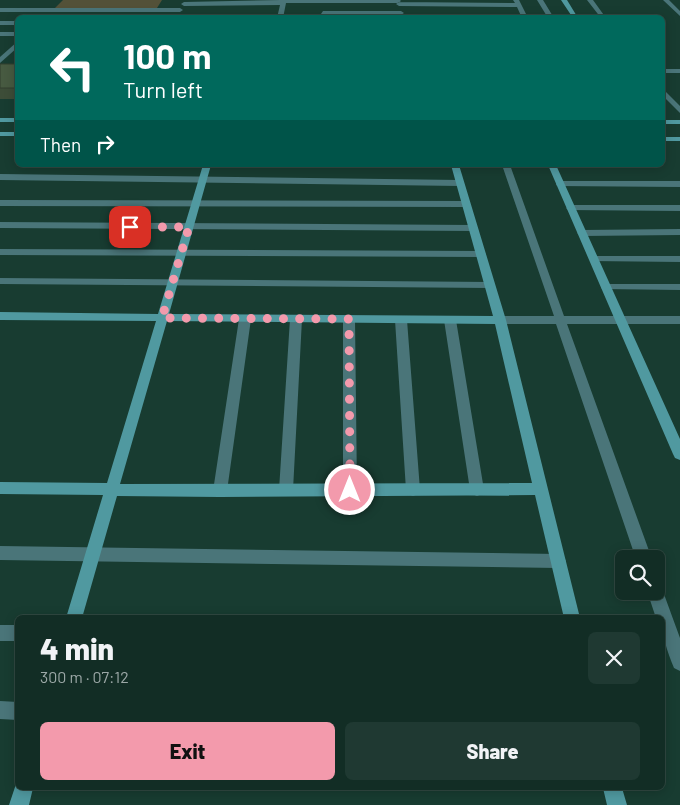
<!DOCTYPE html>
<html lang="en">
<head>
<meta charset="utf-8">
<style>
  body { margin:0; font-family:Barlow,sans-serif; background:#1f3932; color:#f1f3f6; height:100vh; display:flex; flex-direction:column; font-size:19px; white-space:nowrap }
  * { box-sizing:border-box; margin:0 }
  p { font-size:16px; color:#9ca8a7 }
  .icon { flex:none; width:28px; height:28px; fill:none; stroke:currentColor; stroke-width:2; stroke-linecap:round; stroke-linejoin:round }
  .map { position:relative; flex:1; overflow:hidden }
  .details { position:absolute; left:15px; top:615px; width:650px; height:175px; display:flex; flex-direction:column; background:#122d25; border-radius:8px; box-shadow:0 2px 12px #0003,0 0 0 1px #314942 }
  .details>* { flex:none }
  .hud { position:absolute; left:15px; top:15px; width:650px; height:152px; border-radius:8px; box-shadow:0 2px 12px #0003,0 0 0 1px #314942; background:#00695c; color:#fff; overflow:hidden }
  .controls { position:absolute; left:615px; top:550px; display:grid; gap:10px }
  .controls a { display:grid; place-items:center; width:50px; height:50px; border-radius:8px; background:#122d25; box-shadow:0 2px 12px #0003,0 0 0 1px #314942; font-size:25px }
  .pin { position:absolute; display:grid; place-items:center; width:42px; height:42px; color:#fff; margin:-21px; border-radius:10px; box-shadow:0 2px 8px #0006 }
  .me { position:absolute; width:55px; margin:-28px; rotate:0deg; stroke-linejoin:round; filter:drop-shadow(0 0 4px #0008) }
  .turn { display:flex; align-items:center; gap:18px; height:105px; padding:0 25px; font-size:22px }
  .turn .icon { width:65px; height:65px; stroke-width:2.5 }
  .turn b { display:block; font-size:35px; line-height:42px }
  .then { display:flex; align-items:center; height:48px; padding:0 25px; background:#0003; gap:10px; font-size:19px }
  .round { display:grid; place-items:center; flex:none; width:52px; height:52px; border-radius:8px; background:#1f3932 }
  .summary { display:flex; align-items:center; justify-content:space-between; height:85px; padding:0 25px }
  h1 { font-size:30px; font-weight:800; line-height:38px }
  .button { display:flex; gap:10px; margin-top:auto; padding:10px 25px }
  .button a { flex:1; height:58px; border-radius:8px; background:#f39aac; color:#111; font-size:20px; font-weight:800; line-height:58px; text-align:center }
  .button a+a { background:#1f3932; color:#f1f3f6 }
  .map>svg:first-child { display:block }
  .green { fill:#535138 }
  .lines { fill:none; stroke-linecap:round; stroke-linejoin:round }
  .street { fill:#4a7579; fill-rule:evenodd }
  .secondary { fill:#5099a0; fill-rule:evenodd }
  .wall { fill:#3d4d38 }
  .building { fill:#475a41; stroke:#323f2e }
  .route { stroke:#f39aac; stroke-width:9; stroke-dasharray:0 16.2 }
</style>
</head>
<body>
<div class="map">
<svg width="680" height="805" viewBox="0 0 680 805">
  <rect width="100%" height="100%" fill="#183c31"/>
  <!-- green -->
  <path class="green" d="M63,0H162L157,8H55Z"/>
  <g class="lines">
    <!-- street -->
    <path class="street" d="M281,0H400L401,1L398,3H286L283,18H277L280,5L184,6L181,4L184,2Z
      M513,0H519L528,18H522L517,7L399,6L396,4L399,2L515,3Z
      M537,0H543L554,18H548Z
      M587,0H593L606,18H601Z
      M663,0H669L680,11V16Z
      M0,8H180L183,10L180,12H0Z
      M323,11H401L404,13L401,15L321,14Z
      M0,21H18V25H0Z
      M0,32H18V36H0Z
      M18,41V47L0,63V57Z
      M662,69H680V73H662Z
      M662,88L680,106V113L662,95Z
      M502,165H510L564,316H680V324H567L652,559H636L556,324H500L494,320L500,316H554Z
      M0,174L460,180L464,183L460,186L0,180Z
      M560,181H680V187L557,186L556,184Z
      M0,200L466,201L470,204L466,207L0,206Z
      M571,205H680V211L568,210L566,208Z
      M0,222L473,225L478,228L473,231L0,228Z
      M680,229V235L582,236L577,233L582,230Z
      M0,249L481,251L486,254L481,257L0,255Z
      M594,256H680V262L590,261V257Z
      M0,278L490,282L495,285L490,288L0,284Z
      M606,284H680V290L602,289L601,287L602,285Z
      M245,315L251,319L227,491L225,495L220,497L215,495L213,491L239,319Z
      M296,315L302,319L293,490L291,494L286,496L281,494L279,490L290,319Z
      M349,315L355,319L357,490L355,494L350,496L345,494L343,490V319Z
      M401,316L407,320L420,490L418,494L413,496L408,494L406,490L395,320Z
      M450,316L456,320L484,490L482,494L477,496L472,494L470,490L444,320Z
      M0,546L558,554L563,556L566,561L563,566L558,568L0,560Z
      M656,584L661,586L680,638V671L674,668C667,651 662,636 662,618H656L647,591H656Z
      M0,625H18V641H0Z
      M0,701L18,702V720L0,719Z"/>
    <!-- secondary -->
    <path class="secondary" d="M561,0H567L578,18H573Z
      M0,118H18V122H0Z
      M662,120H680V124H662Z
      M0,132H18V136H0Z
      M662,137H680V141H662Z
      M203,165H211L169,314L493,316L451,165H459L506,320L580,618H564L535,495L220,497L117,496L82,618H66L103,495L0,494V482L107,483L156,321L0,320V312L158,314ZM167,321L495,324L532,483L120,484Z
      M548,165H556L680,439V460L675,458L673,454Z
      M17,781L18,788H33L29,805H9Z
      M603,788H622L627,805H607Z"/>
  </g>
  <!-- wall -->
  <path class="wall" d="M0,64H18V99H0Z"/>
  <!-- building -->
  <path class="building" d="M0,64H18V88H0Z"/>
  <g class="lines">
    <!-- route -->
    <path class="route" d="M130,227H189L162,318L349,319L350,490"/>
  </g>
</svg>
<div class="controls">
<a><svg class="icon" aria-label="search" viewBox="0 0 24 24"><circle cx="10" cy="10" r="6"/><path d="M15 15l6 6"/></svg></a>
</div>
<div class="pin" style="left:130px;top:227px;background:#d93025"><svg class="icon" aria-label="arrive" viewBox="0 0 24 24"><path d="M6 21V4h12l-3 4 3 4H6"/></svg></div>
<svg class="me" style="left:350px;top:490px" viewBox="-20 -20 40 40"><circle r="17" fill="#f39aac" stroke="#fff" stroke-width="3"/><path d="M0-11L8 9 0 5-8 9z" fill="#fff"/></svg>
<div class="hud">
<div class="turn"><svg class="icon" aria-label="left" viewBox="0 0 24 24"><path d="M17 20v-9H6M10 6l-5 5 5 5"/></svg><div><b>100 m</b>Turn left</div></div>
<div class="then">Then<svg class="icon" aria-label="right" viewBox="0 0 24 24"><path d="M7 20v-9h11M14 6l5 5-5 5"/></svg></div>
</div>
<section class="details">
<div class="summary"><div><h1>4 min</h1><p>300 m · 07:12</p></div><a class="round"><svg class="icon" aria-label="close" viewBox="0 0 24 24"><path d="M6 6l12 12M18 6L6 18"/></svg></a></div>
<div class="button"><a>Exit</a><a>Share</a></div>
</section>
</div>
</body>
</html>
